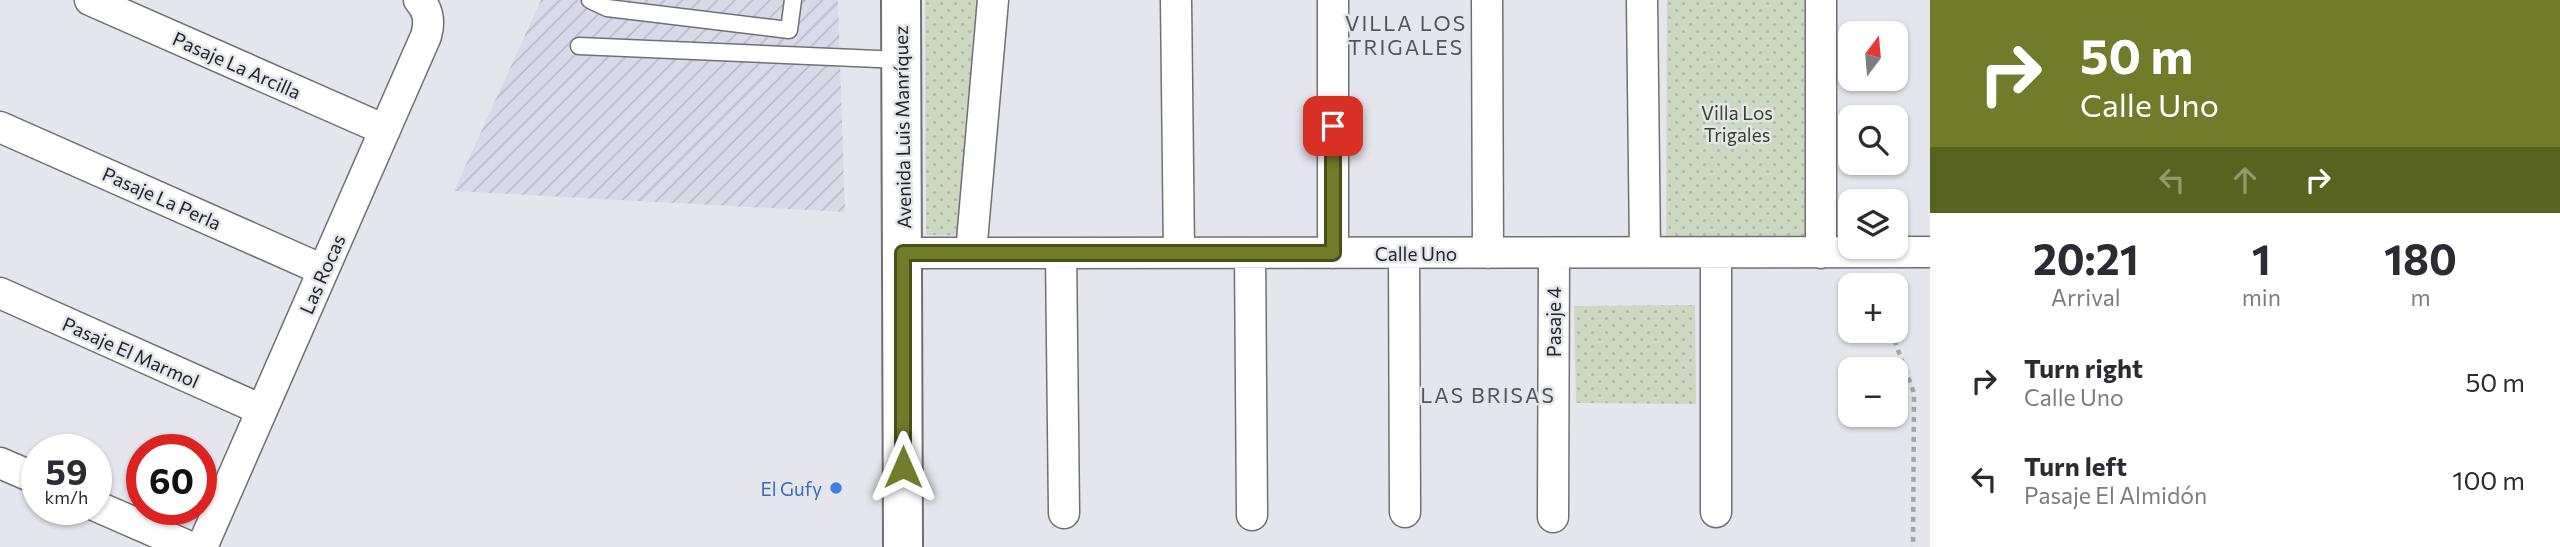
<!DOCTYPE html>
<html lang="en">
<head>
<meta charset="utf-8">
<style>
  body { margin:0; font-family:Commissioner,sans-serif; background:#f2f2f3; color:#2b2b33; height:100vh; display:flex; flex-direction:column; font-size:26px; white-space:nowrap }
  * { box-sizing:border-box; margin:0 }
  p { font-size:23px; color:#7c7c81 }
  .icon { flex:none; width:38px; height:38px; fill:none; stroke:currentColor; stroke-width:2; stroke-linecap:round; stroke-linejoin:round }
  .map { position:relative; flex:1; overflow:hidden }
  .side { display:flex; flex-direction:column; background:#fff; width:630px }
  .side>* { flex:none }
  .banner { background:#707c29; color:#fff; overflow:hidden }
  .needle { width:46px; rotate:16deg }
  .tools { position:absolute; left:1838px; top:21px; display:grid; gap:14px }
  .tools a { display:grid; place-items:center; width:70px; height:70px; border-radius:14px; background:#fff; box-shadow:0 2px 5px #0004; font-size:35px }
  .speed { position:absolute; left:21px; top:434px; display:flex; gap:14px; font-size:35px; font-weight:700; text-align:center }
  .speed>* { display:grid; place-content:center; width:91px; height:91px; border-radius:50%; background:#fff; box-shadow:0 2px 5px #0004; line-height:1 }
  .speed small { font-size:18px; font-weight:400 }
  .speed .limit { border:10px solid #d22; background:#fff; color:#111 }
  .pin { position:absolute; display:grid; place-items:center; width:60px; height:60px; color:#fff; margin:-30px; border-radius:14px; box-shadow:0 4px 10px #0006 }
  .me { position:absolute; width:77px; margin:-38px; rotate:0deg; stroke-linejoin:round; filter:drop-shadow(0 0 5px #0008) }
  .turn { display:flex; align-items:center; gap:24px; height:147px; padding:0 35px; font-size:32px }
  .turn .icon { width:91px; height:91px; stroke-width:2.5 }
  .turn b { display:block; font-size:49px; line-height:60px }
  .lanes { display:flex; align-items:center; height:66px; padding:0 35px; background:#0003; justify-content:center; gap:35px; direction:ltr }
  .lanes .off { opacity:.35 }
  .eta { display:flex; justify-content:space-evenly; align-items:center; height:119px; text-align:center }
  .eta b { font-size:42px; font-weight:700; line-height:49px }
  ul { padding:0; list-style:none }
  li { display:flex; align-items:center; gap:21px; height:98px; padding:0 35px }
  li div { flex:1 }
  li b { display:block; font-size:26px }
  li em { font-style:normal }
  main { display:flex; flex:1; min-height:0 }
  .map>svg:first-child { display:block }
  .industrial { fill:url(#industrial-furrows) }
  .grass { fill:url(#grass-dots) }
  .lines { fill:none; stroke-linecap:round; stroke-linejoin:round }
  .service-casing { stroke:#6f7076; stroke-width:19 }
  .minor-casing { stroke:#6f7076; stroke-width:33 }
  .primary-casing { stroke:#6f7076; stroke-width:42 }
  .path { stroke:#a4a5aa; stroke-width:4.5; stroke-dasharray:5 5; stroke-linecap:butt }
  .service { stroke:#fff; stroke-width:16 }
  .minor { stroke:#fff; stroke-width:30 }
  .primary { stroke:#fff; stroke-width:38 }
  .route-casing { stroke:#49511b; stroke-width:18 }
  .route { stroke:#707c29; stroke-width:12 }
  .shop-dot { fill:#3f7fe0; stroke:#e5e6ed; stroke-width:2.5 }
  .labels { text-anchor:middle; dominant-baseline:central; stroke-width:5; stroke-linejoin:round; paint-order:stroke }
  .street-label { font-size:19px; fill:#242528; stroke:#e5e6ed }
  .park-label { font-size:19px; fill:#35481c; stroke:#e5e6ed }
  .shop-label { font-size:19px; fill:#366cbe; stroke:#e5e6ed; text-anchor:end }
  .neighbourhood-label { font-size:21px; letter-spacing:2px; fill:#54555c; stroke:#e5e6ed }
</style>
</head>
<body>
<main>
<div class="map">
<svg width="1930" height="547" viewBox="0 0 1930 547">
  <defs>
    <pattern id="industrial-furrows" width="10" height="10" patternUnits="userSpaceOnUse" patternTransform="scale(1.75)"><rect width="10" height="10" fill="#d8dae9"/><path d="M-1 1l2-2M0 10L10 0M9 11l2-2" fill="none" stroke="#b9bbc8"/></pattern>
    <pattern id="grass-dots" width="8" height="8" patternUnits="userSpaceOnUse" patternTransform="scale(1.75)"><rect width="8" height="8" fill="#cdd8c1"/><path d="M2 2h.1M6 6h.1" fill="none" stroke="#b0b9a6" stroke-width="1.8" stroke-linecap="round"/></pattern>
  </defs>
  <rect width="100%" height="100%" fill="#e5e6ed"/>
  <!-- industrial -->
  <path class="industrial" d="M541,0H838L845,212L454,191Z"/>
  <!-- grass -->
  <path class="grass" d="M925,0H987V236L926,235Z
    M1667,0H1807L1809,248L1666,246Z
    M1695,305L1696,404L1576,403L1574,306Z"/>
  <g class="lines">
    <!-- service casing -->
    <g class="service-casing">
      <path id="service" d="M590,0L607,8L789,30L793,0
        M579,46L901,60"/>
    </g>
    <!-- minor casing -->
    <g class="minor-casing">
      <path id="minor" d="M90,0L385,130
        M1176,0L1179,253
        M1333,0V253
        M1487,0L1488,253
        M1642,0L1645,252
        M1821,0V253
        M0,127L323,270
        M903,253L1930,252
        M971,253L993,0
        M1061,253L1064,513
        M1250,253L1252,515
        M1404,253L1405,512
        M0,293L262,410
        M0,463L37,479
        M96,506L190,547
        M1716,512V253
        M1553,517L1554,253
        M202,547L426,36C430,22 429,11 419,0"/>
    </g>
    <!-- primary casing -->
    <g class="primary-casing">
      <path id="primary" d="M901,0L903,547"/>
    </g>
    <!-- path -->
    <path class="path" d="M1891,331L1914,393L1913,547"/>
    <!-- service -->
    <use href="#service" class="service"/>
    <!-- minor -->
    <use href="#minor" class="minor"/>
    <!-- primary -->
    <use href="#primary" class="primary"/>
  </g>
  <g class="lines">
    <!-- route casing -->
    <g class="route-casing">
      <path id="route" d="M903,467V253H1333V126"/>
    </g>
    <!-- route -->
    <use href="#route" class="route"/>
  </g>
  <!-- markers -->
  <circle class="shop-dot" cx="836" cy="488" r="7"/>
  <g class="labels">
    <!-- street labels -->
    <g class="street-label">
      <text transform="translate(237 65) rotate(24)">Pasaje La Arcilla</text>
      <text transform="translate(902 127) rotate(-91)">Avenida Luis Manríquez</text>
      <text transform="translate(162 198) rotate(24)">Pasaje La Perla</text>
      <text x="1416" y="253">Calle Uno</text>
      <text transform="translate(322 274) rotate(-66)">Las Rocas</text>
      <text transform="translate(1553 322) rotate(-90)">Pasaje 4</text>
      <text transform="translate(131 352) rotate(24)">Pasaje El Marmol</text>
    </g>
    <!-- park labels -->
    <g class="park-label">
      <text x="1737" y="112">Villa Los<tspan x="1737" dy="22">Trigales</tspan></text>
    </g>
    <!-- shop labels -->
    <g class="shop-label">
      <text x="822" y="488">El Gufy</text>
    </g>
    <!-- neighbourhood labels -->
    <g class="neighbourhood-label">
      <text x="1406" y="22">VILLA LOS<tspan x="1406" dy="24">TRIGALES</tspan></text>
      <text x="1488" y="394">LAS BRISAS</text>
    </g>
  </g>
</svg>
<div class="tools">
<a><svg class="needle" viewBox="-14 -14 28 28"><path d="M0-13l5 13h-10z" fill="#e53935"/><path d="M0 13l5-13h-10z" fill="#7c7c81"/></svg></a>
<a><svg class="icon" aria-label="search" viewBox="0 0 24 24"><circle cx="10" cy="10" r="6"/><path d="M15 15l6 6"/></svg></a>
<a><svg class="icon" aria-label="layers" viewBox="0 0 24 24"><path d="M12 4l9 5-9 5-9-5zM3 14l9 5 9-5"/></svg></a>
<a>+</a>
<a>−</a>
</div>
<div class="speed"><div>59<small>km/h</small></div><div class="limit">60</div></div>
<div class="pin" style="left:1333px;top:126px;background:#d93025"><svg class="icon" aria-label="arrive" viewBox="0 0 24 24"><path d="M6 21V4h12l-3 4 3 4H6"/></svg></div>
<svg class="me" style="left:903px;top:467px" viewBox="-20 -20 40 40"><path d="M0-17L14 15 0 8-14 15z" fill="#707c29" stroke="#fff" stroke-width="4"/></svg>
</div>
<section class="side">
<div class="banner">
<div class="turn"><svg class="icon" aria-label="right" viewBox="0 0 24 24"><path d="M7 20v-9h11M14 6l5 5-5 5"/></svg><div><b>50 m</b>Calle Uno</div></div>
<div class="lanes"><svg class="icon off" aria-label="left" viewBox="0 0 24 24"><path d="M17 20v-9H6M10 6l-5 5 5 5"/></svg><svg class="icon off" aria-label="ahead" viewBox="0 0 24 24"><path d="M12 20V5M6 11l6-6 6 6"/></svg><svg class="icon" aria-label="right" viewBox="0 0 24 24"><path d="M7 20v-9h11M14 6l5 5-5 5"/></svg></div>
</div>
<div class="eta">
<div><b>20:21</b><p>Arrival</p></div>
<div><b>1</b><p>min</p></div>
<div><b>180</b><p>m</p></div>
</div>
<ul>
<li><svg class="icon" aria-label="right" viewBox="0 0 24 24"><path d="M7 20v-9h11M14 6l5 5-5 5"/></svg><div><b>Turn right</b><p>Calle Uno</p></div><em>50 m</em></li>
<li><svg class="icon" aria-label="left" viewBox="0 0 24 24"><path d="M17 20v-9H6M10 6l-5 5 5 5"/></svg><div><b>Turn left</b><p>Pasaje El Almidón</p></div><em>100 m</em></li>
</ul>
</section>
</main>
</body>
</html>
